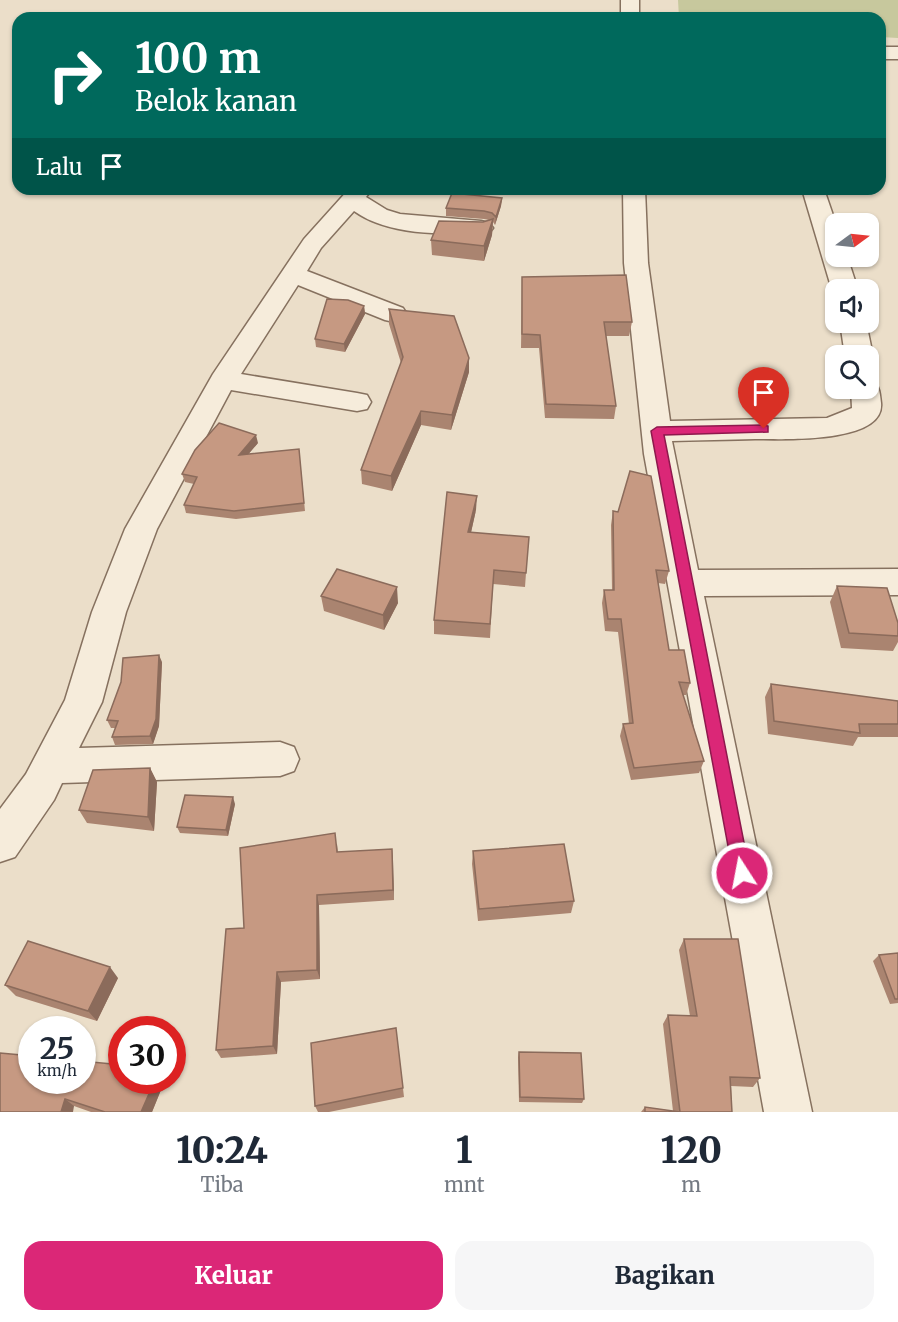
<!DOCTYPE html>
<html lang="id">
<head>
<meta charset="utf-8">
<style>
  body { margin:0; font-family:Merriweather,serif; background:#f6f6f7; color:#1f2937; height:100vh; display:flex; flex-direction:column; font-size:22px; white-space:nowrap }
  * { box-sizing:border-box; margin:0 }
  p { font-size:20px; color:#747a83 }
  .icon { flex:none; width:33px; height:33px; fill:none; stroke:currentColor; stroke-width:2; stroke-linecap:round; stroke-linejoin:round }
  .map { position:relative; height:1112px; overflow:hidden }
  .drawer { display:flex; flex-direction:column; background:#fff; flex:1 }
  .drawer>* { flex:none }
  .guide { position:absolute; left:12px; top:12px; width:874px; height:183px; border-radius:18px; box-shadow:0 2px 4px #0004; background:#00695c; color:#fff; overflow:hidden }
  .needle { width:39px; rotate:75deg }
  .controls { position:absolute; left:825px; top:213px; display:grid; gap:12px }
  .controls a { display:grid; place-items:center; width:54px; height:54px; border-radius:12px; background:#fff; box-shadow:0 2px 4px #0004; font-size:30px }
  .speed { position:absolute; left:18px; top:1016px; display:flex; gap:12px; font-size:30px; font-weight:700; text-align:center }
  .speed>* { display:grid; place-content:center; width:78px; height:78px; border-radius:50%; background:#fff; box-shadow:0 2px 4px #0004; line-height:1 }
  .speed small { font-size:15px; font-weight:400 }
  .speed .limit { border:9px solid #d22; background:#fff; color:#111 }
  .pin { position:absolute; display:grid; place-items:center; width:51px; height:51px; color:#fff; margin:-62px -26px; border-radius:50% 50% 50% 0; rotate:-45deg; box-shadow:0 0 6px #0007 }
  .pin .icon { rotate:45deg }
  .me { position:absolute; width:66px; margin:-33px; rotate:349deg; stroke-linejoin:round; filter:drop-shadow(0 0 4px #0008) }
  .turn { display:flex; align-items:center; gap:21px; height:126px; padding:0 24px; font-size:27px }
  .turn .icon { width:78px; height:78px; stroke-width:2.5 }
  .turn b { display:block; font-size:42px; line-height:51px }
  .then { display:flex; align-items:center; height:57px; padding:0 24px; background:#0003; gap:12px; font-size:22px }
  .eta { display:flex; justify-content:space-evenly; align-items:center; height:102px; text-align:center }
  .eta b { font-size:36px; font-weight:800; line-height:42px }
  .cta { display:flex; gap:12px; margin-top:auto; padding:12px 24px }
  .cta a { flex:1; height:69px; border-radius:18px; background:#db2777; color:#fff; font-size:24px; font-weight:800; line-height:69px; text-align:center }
  .cta a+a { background:#f6f6f7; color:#1f2937 }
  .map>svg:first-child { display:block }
  .green { fill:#c7c89d }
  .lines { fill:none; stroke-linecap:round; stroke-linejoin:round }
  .minor-casing { stroke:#86715f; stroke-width:3 }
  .minor { fill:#f6ecdb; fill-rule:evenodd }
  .wall { fill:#aa8470 }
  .shaded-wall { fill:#8b6b5b }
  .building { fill:#c69982; stroke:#8b6b5b; stroke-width:1.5 }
  .route { fill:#db2777; stroke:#8e194d; stroke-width:1.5 }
</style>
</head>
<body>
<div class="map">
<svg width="898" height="1112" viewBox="0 0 898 1112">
  <rect width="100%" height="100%" fill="#ebdec9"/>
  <!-- green -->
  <path class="green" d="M678,0H898V38L881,37L880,18H679Z"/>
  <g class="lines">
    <!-- minor casing -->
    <g class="minor-casing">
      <path id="minor" d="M621,0H639V18H621Z
        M880,47H898V59H880Z
        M349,189H372L366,197L387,210L400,214L481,221L489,223L493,228L489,233L481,235C440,233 389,236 354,211L321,248L307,271L403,308L407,314L403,320L394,322L385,320L298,285L241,374L357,393L367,395L371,402L367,409L357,411L231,390L157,529L126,612L102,702L79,748L280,742L294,747L299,759L294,771L280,776L62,783L54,800L15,857L0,862V809L26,774L65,700L92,612L125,529L213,374L304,239Z
        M623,189H645L648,263L670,421L827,418L852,408L851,388H868V380L875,382C880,389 880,395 881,403C885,444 782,439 755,439C728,440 700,440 672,441L698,570L898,569V595L704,596L812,1112H764L644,454L624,263Z
        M802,189H824L836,224V256H847L858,290H836V295L832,290Z
        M840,322H866L873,356L869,362L868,356H845Z"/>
    </g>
    <!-- minor -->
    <use href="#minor" class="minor"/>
  </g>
  <!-- wall -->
  <path class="wall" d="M502,198L501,206L495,225L493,222L492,235L484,261L432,255L431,240L489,220L484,219L446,216V208Z
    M522,277L632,322L629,336H606L616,406L614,419L545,418L539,348H521Z
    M364,306L365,314L345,352L316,347L315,339Z
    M389,309L469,372L451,430L421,425L392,491L362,484L361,470L401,363L389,324Z
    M258,443L248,454L299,449L305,511L236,519L186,513L184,505L194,484L185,482L182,474Z
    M476,510L471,532L526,573L525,587L493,584L490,638L434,634V620Z
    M613,511L669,571L665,584L658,583L669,650L690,683L686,695H683L704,761L699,773L631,780L620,736L623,724H629L618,632L605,631L602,603L604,590H612L611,525Z
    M837,586L898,623V642L893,651L841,648L830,602Z
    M321,596L398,603L384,630L324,611Z
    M162,662L159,726L153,744L115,745L112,737L115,728H111L107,720Z
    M771,684L898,701V737H858L853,746L768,734L765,697Z
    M150,768L157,782L154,831L87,823L79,810Z
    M235,804L228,836L180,833L177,827Z
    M337,844L338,852L392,849L394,900L319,905L320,979L281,982L277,1054L221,1058L216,1050L244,928Z
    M473,851L574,901L571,913L478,921L472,864Z
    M684,939L760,1078L753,1087L731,1086L732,1112H641L645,1107L673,1111L663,1024L668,1015L690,1016L679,950Z
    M898,953V1003L890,1004L873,961L879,955Z
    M118,978L97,1021L16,996L5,985Z
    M396,1028L404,1097L329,1112H318L315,1106Z
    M519,1052L584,1099L582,1103L519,1102L518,1057Z
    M122,1080H165L152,1112H91L74,1106L0,1112Z"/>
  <!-- shaded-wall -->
  <path class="shaded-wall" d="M502,198L501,206L495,225L496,217Z
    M493,219L492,235L484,261V246Z
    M364,306L365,314L345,352L344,344Z
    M469,358V372L451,430L452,415Z
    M421,411V425L392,491L391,476Z
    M256,435L258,443L241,463L239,455Z
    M477,496L476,510L468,546V532Z
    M397,587L398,603L384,630L383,615Z
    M159,655L162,662L159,726L153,744L150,736Z
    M150,768L157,782L154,831L148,817Z
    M233,797L235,804L228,836L226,830Z
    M392,849L393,860L394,900L393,890Z
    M317,895L319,905L320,979L317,970Z
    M110,967L118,978L97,1021L88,1011Z
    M277,972L281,982L277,1054L273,1046Z
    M155,1080H165L152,1112H141Z
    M65,1099L74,1106L73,1112H61Z"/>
  <!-- building -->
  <path class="building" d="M452,193L502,198L496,217L492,213L484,211L446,208Z
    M493,219L484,246L431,240L439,221L483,222Z
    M626,275L632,322H604L616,406L546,404L540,335L522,334V277Z
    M327,299L348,300L364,306L344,344L315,339Z
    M389,309L454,316L469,358L452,415L421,411L391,476L361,470L403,357Z
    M219,423L256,435L239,455L299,449L304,503L234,511L184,505L197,477L182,474L195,450Z
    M630,471L651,476L669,571L656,570L669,650H684L690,683L679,682L704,761L634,768L623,724L633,723L621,619H608L604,590H614L613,511L618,512Z
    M447,492L477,496L468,532L529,537L526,573L494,570L490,624L434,620Z
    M337,569L397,587L383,615L321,596Z
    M837,586L887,588L898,623V636L849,633Z
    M159,655L156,719L150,736L112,737L118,721L107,720L121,682L123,658Z
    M771,684L898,701V724H859L860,733L774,721Z
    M150,768L148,817L79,810L93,770Z
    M185,795L233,797L226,830L177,827Z
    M335,833L337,852L392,849L393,890L317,895V970L277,972L273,1046L216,1050L226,929L244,928L240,848Z
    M564,844L574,901L479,909L473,851Z
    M684,939H738L760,1078L730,1077L732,1112H645V1107L680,1112L668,1015L697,1016Z
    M28,941L110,967L88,1011L5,985Z
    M898,953V999H895L879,955Z
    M396,1028L403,1088L315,1106L311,1043Z
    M519,1052L581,1053L584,1099L520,1097Z
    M0,1053L32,1056V1080H82V1061L122,1065V1080H155L141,1112H105L65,1099L61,1112H0Z"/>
  <!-- route -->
  <path class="route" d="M764,425L768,426V432L664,435L750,873L748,879L742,881L735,879L733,873L651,431L657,427Z"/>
</svg>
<div class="controls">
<a><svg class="needle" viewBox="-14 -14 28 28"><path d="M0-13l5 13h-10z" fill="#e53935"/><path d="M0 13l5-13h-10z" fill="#747a83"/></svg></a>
<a><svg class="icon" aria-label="sound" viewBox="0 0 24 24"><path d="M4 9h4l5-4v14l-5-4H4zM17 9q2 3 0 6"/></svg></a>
<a><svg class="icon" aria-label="search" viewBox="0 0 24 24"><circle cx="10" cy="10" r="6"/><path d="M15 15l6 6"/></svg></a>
</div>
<div class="speed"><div>25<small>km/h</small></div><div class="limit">30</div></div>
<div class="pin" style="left:764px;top:429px;background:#d93025"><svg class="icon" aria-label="arrive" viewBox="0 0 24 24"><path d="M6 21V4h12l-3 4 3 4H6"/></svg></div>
<svg class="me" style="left:742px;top:873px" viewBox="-20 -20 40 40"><circle r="17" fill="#db2777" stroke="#fff" stroke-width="3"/><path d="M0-11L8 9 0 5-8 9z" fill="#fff"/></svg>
<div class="guide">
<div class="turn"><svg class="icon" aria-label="right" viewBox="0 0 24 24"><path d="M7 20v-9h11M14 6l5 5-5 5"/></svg><div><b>100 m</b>Belok kanan</div></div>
<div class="then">Lalu<svg class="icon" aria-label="arrive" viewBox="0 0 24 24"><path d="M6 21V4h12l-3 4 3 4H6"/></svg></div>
</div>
</div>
<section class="drawer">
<div class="eta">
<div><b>10:24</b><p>Tiba</p></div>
<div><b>1</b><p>mnt</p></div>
<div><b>120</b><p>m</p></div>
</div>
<div class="cta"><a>Keluar</a><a>Bagikan</a></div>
</section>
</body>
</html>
